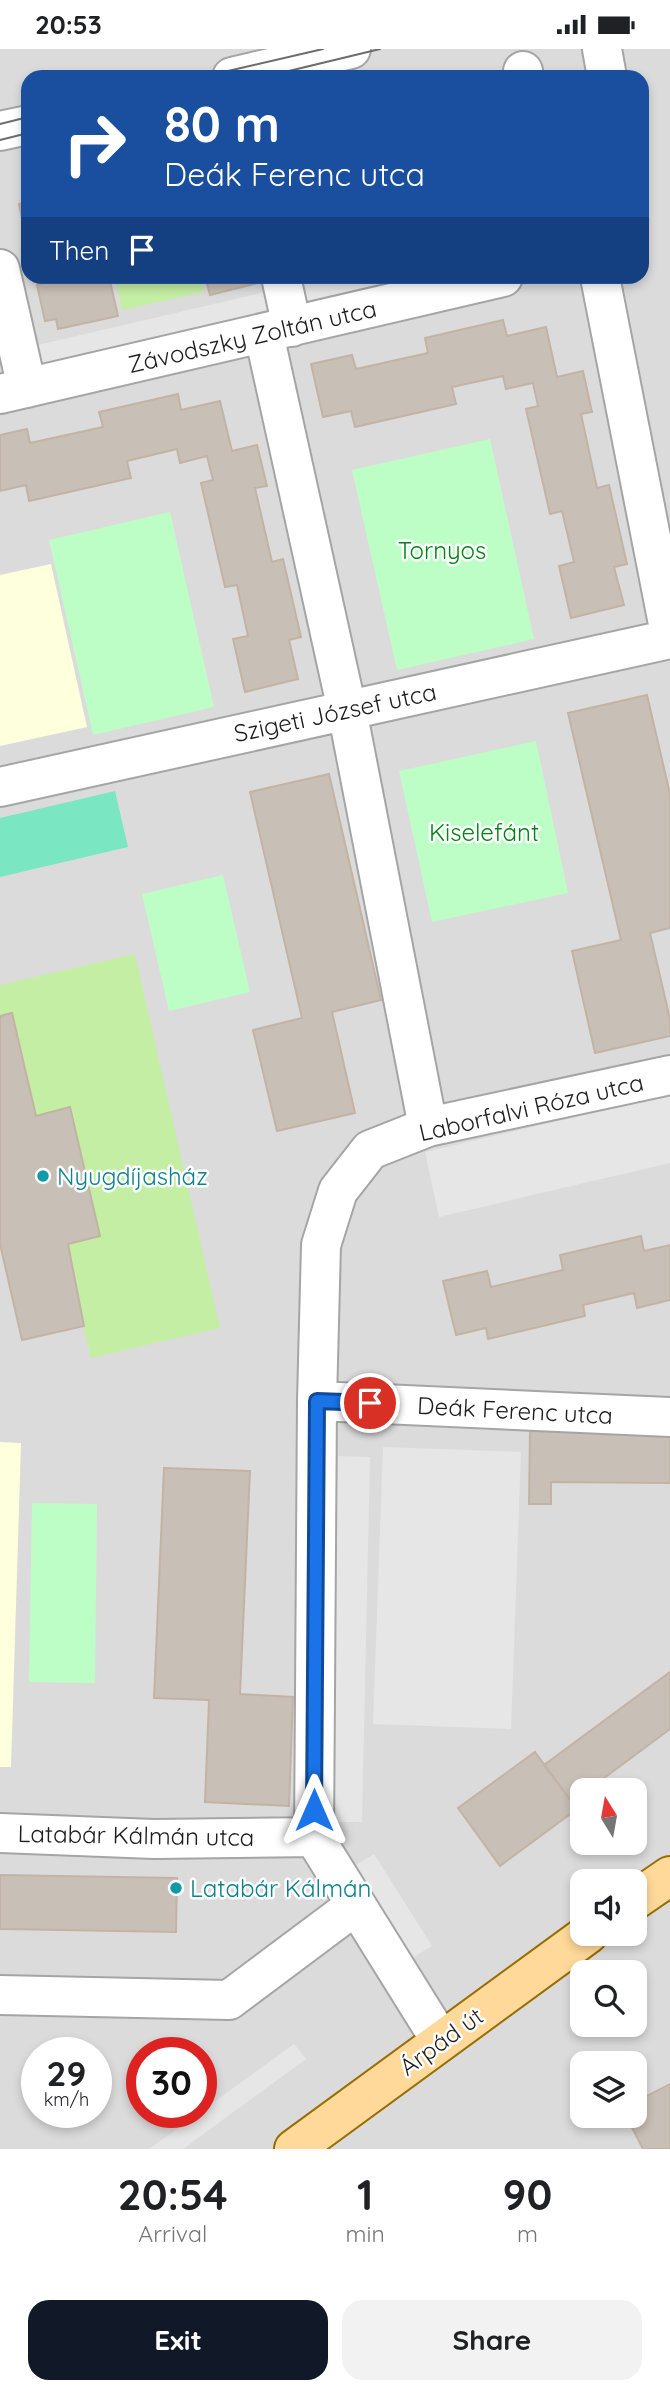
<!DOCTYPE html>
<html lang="en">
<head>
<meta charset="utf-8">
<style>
  body { margin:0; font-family:Quicksand,sans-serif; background:#f2f2f2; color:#202124; height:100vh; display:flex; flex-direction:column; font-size:26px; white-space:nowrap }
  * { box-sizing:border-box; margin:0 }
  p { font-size:23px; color:#757577 }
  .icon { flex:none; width:38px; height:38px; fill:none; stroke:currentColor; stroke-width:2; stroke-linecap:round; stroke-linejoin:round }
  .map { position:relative; height:2100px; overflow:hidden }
  .drawer { display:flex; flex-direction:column; background:#fff; flex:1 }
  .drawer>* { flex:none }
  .banner { position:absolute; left:21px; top:21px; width:628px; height:214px; border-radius:21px; box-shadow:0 4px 10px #0003; background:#1a4fa0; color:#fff; overflow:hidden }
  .needle { width:46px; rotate:349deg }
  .fabs { position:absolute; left:570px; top:1729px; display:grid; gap:14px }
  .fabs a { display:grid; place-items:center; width:77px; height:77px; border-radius:14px; background:#fff; box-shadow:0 4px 10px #0003; font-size:35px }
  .speed { position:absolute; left:21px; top:1988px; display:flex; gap:14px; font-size:35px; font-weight:700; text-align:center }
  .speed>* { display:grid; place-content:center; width:91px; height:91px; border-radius:50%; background:#fff; box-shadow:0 4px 10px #0003; line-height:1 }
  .speed small { font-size:18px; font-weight:400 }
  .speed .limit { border:10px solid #d22; background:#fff; color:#111 }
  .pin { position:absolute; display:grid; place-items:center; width:60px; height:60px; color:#fff; margin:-30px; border:4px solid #fff; border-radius:50%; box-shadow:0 2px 7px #0007 }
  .me { position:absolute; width:77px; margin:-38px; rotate:0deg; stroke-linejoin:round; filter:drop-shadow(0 0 5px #0008) }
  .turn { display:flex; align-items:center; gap:24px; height:147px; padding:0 28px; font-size:32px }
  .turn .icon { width:91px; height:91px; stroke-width:2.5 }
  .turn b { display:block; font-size:49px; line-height:60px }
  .then { display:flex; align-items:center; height:66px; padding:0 28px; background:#0003; gap:14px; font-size:26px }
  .eta { display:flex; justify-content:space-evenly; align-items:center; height:119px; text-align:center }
  .eta b { font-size:42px; font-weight:700; line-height:49px }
  .primary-button { display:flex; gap:14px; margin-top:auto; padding:14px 28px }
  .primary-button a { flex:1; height:80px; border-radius:21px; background:#111827; color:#fff; font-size:28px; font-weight:700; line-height:80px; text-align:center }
  .primary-button a+a { background:#f2f2f2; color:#202124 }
  .status { display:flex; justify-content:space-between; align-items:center; height:49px; padding:0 35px; background:#fff; direction:ltr }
  .status svg { height:19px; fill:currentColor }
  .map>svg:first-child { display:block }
  .residential { fill:#dcdbdb; fill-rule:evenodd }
  .education { fill:#fdffdd }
  .grass { fill:#c4eea4 }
  .park { fill:#bcfec5 }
  .pitch { fill:#7ae6c2 }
  .parking { fill:#e6e6e6 }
  .building { fill:#c8bfb6; stroke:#c3b3a4; stroke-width:2 }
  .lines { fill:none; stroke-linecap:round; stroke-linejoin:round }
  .minor-casing { stroke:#a5a5a5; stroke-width:42 }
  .major-casing { stroke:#986e00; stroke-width:42 }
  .minor { stroke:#fff; stroke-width:38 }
  .major { stroke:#ffd999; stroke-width:38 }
  .tram { stroke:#6c6c6c; stroke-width:2 }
  .route-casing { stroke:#114b97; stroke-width:18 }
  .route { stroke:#1a73e8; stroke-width:12 }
  .culture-dot { fill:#0f9aa8; stroke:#fff; stroke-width:2.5 }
  .labels { text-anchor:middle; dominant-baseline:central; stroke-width:5; stroke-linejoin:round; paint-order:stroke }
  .street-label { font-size:24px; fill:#1e1e1e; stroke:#fff }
  .park-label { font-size:24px; fill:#028515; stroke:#fff }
  .culture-label { font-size:24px; fill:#0d838f; stroke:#fff; text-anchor:start }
</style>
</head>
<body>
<div class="status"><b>20:53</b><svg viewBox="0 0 49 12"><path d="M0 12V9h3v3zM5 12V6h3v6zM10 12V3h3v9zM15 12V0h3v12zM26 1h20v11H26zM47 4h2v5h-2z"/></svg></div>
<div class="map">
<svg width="670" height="2100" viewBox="0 0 670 2100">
  <rect width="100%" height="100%" fill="#f0ece3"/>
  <!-- residential -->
  <path class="residential" d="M0,0H670V2100H0ZM28,28H642V228H28ZM583,1741H635V1794H583ZM583,1832H635V1885H583ZM583,1923H635V1976H583ZM37,2004H96V2063H37ZM142,2004H201V2063H142ZM583,2014H635V2067H583Z"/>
  <!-- education -->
  <path class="education" d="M51,515L87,678L0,697V526Z
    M0,1393L21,1394L11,1718H0Z"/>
  <!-- grass -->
  <path class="grass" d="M115,228H200L204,243L122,261Z
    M135,905L220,1279L91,1309L83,1277L22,1291L0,1195V936Z"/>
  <!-- park -->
  <path class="park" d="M490,390L534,590L397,621L352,421Z
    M170,463L214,658L93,686L49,491Z
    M536,692L568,844L432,873L399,722Z
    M223,826L250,943L169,962L142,845Z
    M32,1454L97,1455L95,1634L29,1633Z"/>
  <!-- pitch -->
  <path class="pitch" d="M115,742L128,798L0,828V769Z"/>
  <!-- parking -->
  <path class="parking" d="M336,228H431L308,256L303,235Z
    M266,243L271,266L34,321L29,298Z
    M670,1046V1114L439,1168L425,1103Z
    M383,1398L521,1403L511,1680L373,1675Z
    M338,1407L370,1408L362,1773H330Z
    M374,1805L432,1897L409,1911L351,1819Z
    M294,1995L306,2010L183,2100H149Z"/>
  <!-- building -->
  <path class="building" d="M28,153V191L27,192L19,155Z
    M47,228H109L118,267L58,280L56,270L45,272L37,236L48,233Z
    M205,228H269L270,231L210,246Z
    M503,271L507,287L546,278L557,328L583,322L592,363L581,365L597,439L609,436L627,515L614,518L624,556L571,569L559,517L574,513L562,462L550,465L526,360L538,357L533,334L506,340L503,327L452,338L456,355L355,378L351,362L323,368L311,315L352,306L356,320L428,304L425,289Z
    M178,345L181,361L220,352L232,402L257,396L267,437L255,439L272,513L283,510L301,588L289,591L298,630L245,643L233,590L248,587L237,536L225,538L201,434L213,431L207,407L180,414L177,400L127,412L131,429L29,452L26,436L0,442V386L27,380L30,394L103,378L99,363Z
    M647,646L670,745V879L650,884L670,970V987L595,1004L572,902L621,891L568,664Z
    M329,725L381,951L332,963L355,1064L277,1082L253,981L302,969L250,743Z
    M12,964L36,1067L70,1058L100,1187L68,1195L84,1277L22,1291L0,1195V967Z
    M641,1187L644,1202L670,1196V1251L637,1259L634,1244L583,1256L585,1267L488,1290L486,1279L456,1286L443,1232L487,1222L491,1238L563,1221L560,1206Z
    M530,1382L670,1383V1434L551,1433V1455H529Z
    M164,1419L250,1422L240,1645L293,1648L289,1757L205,1753L209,1651L154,1649Z
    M670,1623V1680L588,1741H583V1745L572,1753L544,1716Z
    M535,1703L577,1760L500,1817L458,1759Z
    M0,1826L177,1829L176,1883L0,1880Z
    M670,2035V2100H643L626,2067H635V2053Z"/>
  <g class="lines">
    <!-- minor casing -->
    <g class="minor-casing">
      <path id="minor" d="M602,0L607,28
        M523,22L524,28
        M232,28L351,0
        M0,82L28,76
        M0,220L27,339
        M281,228L292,278
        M600,228L670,585
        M264,285L347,661L428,1078
        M0,345L503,228
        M0,738L670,590
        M317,1352L670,1368
        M0,1784L154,1790L314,1788
        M0,1946L229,1951L356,1856
        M441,1992L314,1788L317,1352L321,1196L338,1142L370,1101L428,1078L670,1026"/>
    </g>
    <!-- major casing -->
    <g class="major-casing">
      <path id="major" d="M635,1851L670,1827
        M294,2100L588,1885"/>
    </g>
    <!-- minor -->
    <use href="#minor" class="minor"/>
    <!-- major -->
    <use href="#major" class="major"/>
    <!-- tram -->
    <path class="tram" d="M202,28L323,0
      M264,28L380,0
      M0,75L28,68
      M0,91L28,84"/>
  </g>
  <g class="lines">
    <!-- route casing -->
    <g class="route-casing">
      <path id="route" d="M314,1761L317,1352L370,1354"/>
    </g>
    <!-- route -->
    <use href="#route" class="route"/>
  </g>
  <!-- markers -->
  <g class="culture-dot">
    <circle cx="43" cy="1127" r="7"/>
    <circle cx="176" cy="1839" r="7"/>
  </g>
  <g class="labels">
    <!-- street labels -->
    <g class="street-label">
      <text transform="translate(252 287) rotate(-13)">Závodszky Zoltán utca</text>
      <text transform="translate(335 663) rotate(-12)">Szigeti József utca</text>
      <text transform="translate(531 1058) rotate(-13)">Laborfalvi Róza utca</text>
      <text transform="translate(515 1361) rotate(3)">Deák Ferenc utca</text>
      <text transform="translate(136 1786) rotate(1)">Latabár Kálmán utca</text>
      <text transform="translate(441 1992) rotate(-36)">Árpád út</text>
    </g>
    <!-- park labels -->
    <g class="park-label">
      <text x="442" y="501">Tornyos</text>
      <text x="484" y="783">Kiselefánt</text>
    </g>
    <!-- culture labels -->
    <g class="culture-label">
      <text x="57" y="1127">Nyugdíjasház</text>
      <text x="190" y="1839">Latabár Kálmán</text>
    </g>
  </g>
</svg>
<div class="fabs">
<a><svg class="needle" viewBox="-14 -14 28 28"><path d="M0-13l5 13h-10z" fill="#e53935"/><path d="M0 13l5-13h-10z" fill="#757577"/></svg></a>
<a><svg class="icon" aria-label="sound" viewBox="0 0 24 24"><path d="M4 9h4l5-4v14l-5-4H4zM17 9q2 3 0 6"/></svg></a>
<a><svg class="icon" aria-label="search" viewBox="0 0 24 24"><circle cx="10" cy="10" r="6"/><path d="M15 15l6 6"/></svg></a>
<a><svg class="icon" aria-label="layers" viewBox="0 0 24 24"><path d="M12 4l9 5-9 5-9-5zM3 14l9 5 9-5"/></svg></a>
</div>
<div class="speed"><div>29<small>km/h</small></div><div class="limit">30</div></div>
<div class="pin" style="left:370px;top:1354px;background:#d93025"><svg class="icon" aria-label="arrive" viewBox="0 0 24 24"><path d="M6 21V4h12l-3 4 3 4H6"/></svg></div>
<svg class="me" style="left:314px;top:1761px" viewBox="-20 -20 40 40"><path d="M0-17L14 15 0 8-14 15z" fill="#1a73e8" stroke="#fff" stroke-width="4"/></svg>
<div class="banner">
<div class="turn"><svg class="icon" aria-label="right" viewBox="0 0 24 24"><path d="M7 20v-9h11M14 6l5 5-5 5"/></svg><div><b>80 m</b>Deák Ferenc utca</div></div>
<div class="then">Then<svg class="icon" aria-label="arrive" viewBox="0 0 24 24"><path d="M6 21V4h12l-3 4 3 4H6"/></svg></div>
</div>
</div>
<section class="drawer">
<div class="eta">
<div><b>20:54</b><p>Arrival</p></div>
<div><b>1</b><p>min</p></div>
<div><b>90</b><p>m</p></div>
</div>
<div class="primary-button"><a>Exit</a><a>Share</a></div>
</section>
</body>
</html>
